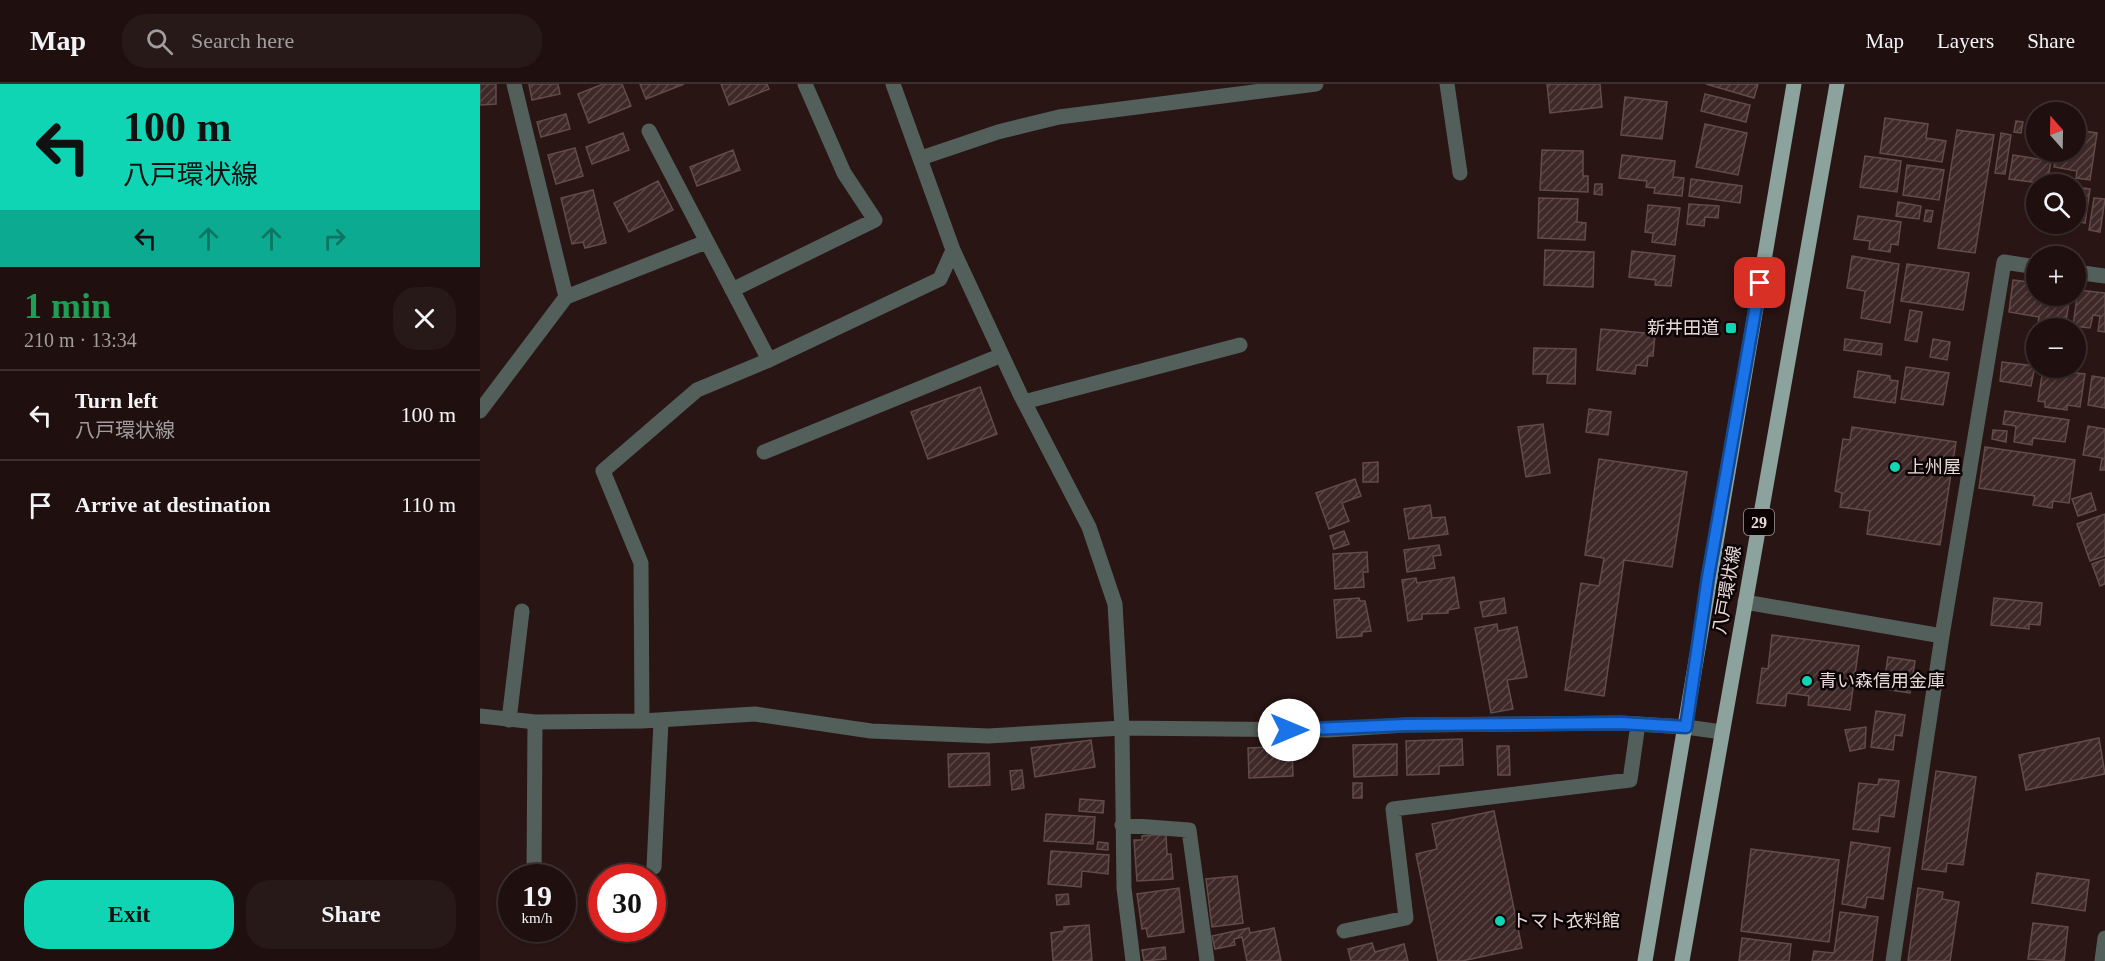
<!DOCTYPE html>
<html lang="en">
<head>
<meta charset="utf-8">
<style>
  body { margin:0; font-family:"Times New Roman","Noto Sans JP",serif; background:#271918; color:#f1f3f6; height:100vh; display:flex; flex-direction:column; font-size:22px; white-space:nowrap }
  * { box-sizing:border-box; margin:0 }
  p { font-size:20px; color:#a19d9e }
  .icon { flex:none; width:33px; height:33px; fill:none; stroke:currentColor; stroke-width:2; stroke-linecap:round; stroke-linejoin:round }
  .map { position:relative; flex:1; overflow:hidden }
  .side { display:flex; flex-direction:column; background:#1f100f; width:480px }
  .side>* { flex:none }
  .top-card { background:#10d5b4; color:#111; overflow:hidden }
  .needle { width:39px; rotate:340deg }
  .controls { position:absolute; left:1546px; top:18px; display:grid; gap:12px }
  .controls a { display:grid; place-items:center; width:60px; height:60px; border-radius:50%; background:#1f100f; box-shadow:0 2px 4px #0004,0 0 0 2px #3c302f; font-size:30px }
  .speed { position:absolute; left:18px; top:780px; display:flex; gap:12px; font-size:30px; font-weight:700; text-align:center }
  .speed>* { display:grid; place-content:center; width:78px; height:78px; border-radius:50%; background:#1f100f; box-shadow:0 2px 4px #0004,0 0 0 2px #3c302f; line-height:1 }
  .speed small { font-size:15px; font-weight:400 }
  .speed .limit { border:9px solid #d22; background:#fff; color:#111 }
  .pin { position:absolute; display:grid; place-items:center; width:51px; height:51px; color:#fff; margin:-26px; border-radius:12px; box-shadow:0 3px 9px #0006 }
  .me { position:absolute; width:66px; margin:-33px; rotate:90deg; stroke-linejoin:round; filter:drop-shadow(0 0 4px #0008) }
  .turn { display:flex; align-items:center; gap:21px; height:126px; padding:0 24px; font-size:27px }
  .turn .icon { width:78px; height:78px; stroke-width:2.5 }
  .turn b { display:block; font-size:42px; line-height:51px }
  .lanes { display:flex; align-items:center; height:57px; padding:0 24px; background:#0003; justify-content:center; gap:30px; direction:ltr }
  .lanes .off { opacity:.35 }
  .round { display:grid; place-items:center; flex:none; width:63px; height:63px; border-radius:24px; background:#271918 }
  .summary { display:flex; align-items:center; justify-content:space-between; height:102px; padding:0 24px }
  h1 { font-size:36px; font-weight:700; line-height:45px; color:#1e9e55 }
  .primary-button { display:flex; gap:12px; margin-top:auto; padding:12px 24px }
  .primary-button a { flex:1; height:69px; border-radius:24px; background:#10d5b4; color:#111; font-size:24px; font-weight:700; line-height:69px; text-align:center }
  .primary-button a+a { background:#271918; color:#f1f3f6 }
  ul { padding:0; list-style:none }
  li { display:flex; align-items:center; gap:18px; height:90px; padding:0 24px; border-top:2px solid #3c302f }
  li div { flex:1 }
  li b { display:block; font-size:22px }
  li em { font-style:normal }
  header { display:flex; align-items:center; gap:36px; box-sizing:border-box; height:84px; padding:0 30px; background:#1f100f; border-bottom:2px solid #3c302f }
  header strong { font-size:28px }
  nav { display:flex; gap:33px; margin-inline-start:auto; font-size:21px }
  .search { width:420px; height:54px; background:#271918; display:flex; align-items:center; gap:15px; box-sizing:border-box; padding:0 21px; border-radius:24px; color:#a19d9e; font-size:22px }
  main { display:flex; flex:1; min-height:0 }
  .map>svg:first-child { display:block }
  .building { fill:url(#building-hatch); stroke:#634b4a; stroke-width:1.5 }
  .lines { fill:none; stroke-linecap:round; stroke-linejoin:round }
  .minor { stroke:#535f5b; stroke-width:15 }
  .primary { stroke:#8ba39c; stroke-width:15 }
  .route-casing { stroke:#114b97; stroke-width:15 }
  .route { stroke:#1a73e8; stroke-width:10 }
  .poi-dot { fill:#10d5b4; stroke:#0c0404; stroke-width:2 }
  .labels { text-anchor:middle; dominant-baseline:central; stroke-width:5; stroke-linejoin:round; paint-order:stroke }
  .shield { fill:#0c0404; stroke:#a59898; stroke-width:1.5 }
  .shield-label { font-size:16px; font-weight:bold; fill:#e7d8d8 }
  .poi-label { font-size:18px; fill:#e7d8d8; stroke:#0c0404; text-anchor:start }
  .street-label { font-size:18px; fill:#e7d8d8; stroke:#0c0404 }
</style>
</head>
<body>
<header>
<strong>Map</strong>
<div class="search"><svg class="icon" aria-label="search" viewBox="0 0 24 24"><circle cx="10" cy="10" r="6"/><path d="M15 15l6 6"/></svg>Search here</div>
<nav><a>Map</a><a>Layers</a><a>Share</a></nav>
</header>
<main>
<section class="side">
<div class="top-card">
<div class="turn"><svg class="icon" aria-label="left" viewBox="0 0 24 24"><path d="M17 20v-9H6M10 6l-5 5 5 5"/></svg><div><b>100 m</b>八戸環状線</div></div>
<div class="lanes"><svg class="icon" aria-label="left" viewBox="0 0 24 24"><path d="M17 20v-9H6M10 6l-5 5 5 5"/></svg><svg class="icon off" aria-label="ahead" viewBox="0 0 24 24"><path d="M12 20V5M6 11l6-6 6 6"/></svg><svg class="icon off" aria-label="ahead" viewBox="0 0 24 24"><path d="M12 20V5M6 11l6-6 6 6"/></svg><svg class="icon off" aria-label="right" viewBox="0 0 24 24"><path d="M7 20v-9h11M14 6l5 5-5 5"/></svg></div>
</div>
<div class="summary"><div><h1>1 min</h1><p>210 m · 13:34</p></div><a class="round"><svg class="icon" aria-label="close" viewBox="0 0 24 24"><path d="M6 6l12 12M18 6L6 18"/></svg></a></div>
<ul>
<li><svg class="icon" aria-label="left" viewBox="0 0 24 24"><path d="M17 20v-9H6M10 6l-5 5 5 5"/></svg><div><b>Turn left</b><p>八戸環状線</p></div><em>100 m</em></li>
<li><svg class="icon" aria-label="arrive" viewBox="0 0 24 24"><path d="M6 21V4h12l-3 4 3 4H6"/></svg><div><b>Arrive at destination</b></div><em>110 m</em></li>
</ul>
<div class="primary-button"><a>Exit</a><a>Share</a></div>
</section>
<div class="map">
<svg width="1625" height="877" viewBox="0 0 1625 877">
  <defs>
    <pattern id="building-hatch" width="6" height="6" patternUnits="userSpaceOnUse" patternTransform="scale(1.5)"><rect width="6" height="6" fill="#3f2928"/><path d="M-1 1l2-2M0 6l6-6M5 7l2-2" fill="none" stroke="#5b4746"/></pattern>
  </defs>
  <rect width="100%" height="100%" fill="#291514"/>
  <!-- building -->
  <path class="building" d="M0,0H16V20L0,21Z
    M49,0H78L80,10L52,16Z
    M123,0H142L151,22L109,39L98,10Z
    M160,0H204L166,15Z
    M241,0H287L289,5L249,21Z
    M1067,0H1120L1122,23L1070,29Z
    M1226,0H1278L1274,14Z
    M1225,10L1270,21L1266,38L1221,27Z
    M1145,13L1187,18L1182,55L1141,51Z
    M86,30L90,45L61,53L57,38Z
    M1405,34L1448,40L1446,54L1466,57L1462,78L1400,69Z
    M1536,37L1543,38L1541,49L1534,48Z
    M1225,40L1267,49L1258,91L1216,83Z
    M1477,46L1514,51L1495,169L1458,164Z
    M1596,46L1617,49L1610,96L1596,94L1597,87L1574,83L1576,68H1596Z
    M143,49L149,66L112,80L106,63Z
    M1521,49L1531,51L1525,90L1515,89Z
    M95,64L103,92L76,100L68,71Z
    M253,66L260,86L217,102L210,83Z
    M1062,66L1103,67V92H1108V108L1060,106Z
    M1142,71L1195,77L1193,93L1204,94L1202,112L1174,109L1175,104L1166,103L1167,97L1139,94Z
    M1533,71L1571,77L1567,100L1529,95Z
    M1385,72L1421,77L1417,108L1380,103Z
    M1427,81L1464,86L1459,116L1423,111Z
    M1211,95L1262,102L1260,119L1209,112Z
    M178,97L193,126L149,148L134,119Z
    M1115,100H1122V111L1114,110Z
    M1596,103L1610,105L1605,139L1596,137Z
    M113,106L126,159L105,164L103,158L92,160L81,114Z
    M1059,114L1098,115L1097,138L1106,139L1105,156L1058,154Z
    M1614,114L1625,115L1620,148L1609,146Z
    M1418,118L1441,122L1439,135L1416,132Z
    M1209,120L1239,122L1238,134L1225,133L1224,142L1207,140Z
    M1168,121L1200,124L1195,161L1172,158L1173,149L1165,148Z
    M1446,126L1453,127L1451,138L1444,137Z
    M1378,132L1421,138L1418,161L1411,160L1410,168L1389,165L1390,157L1374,155Z
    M1065,166L1114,168L1113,203L1064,201Z
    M1152,167L1195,172L1191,202L1175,201L1176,196L1149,193Z
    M1372,172L1419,180L1410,239L1381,234L1385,207L1367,204Z
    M1427,180L1489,189L1483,226L1421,217Z
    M1533,196L1557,199V212H1590L1586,237L1576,235L1575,243L1558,240L1559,233L1529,228Z
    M1598,206L1625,209V248L1618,247L1620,232L1613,231L1610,244L1593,242Z
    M1430,226L1442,228L1437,258L1425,256Z
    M1121,245L1175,250L1173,272H1168L1167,282L1156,281L1155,290L1117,286Z
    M1365,255L1402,260L1401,271L1364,266Z
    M1453,255L1470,258L1467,276L1450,273Z
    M1054,264L1096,265L1095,300L1067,299L1068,290H1053Z
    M1522,278L1555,282L1551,302L1520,297Z
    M1426,283L1469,289L1463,321L1421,315Z
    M1563,285L1605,290L1600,323L1587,321V326L1565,323V318L1558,317Z
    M1378,287L1410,292V296L1418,297L1415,319L1374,313Z
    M1612,292L1625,294V324L1608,321Z
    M500,303L517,350L448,375L431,328Z
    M1109,325L1131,328L1128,351L1106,348Z
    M1525,327L1589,336L1585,358L1553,354L1552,361L1534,358L1536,342L1523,340Z
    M1063,340L1070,389L1046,393L1038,343Z
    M1608,342L1625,345V386H1620L1622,374L1603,371Z
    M1372,343L1476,358L1460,461L1387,450L1390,427L1360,423L1362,409L1355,407L1363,355L1370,356Z
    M1513,346L1527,347L1526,358L1512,355Z
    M1505,363L1595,376L1589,419L1573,417L1572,424L1553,421L1555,412L1499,404Z
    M1119,375L1207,388L1192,483L1144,476L1124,612L1085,606L1101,499L1119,502L1124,474L1105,471Z
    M898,378V398H883V379Z
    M875,395L881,412L862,419L869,437L849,445L836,409Z
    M1611,409L1616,426L1598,432L1592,415Z
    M950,421L952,434L965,433L968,450L929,455L924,425Z
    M1625,430V472L1610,477L1597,440Z
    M864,447L869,460L854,465L850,452Z
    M959,461L961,471L953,472L955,484L927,488L924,466Z
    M887,468L888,488H883L884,503L855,505L853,470Z
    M1625,475V500L1620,502L1612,480Z
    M974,493L979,524L968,526V529L942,530V535L928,537L922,496L936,494L937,499Z
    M879,514L880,517H885L891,547L882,548V552L857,554L854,516Z
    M1024,514L1026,529L1003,533L1000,518Z
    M1514,514L1562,519L1560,541L1549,540V545L1511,541Z
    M1017,540L1018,547L1037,543L1047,593L1027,596L1033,625L1011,629L995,544Z
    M1292,551L1379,562L1370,626L1328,621L1329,612L1307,609L1305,622L1277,619L1282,584L1288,585Z
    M1408,573L1435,577L1430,609L1403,605Z
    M1396,627L1425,631L1422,652L1415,651L1413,666L1391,663Z
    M1386,643L1385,664L1370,667L1365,646Z
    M1619,654L1625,690L1546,706L1539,671Z
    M982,655L983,681L959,682V690L927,691L926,657Z
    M611,656L615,683L555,693L551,664Z
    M917,660V691L874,693L873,661Z
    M812,662L813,692L769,694L768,664Z
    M1017,662H1029L1030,691H1018Z
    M509,669L510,701L469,703L468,670Z
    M542,686L544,704L532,706L530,687Z
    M1456,687L1496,693L1483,781L1467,779L1466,788L1442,785Z
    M1399,695L1419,697L1414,733L1400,731L1398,748L1373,745L1379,699L1398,701Z
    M873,699H882V714H873Z
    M600,715L624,717L623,729L599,727Z
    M1014,727L1042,864L982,877H958L936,770L957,765L952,740Z
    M566,730L615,733L613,760L564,757Z
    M686,750L687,770H691L693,795L657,797L654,756H662V752Z
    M618,758L628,759V766L617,765Z
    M1371,758L1410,764L1403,815L1387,813L1385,824L1362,820Z
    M1271,765L1359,776L1349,858L1261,847Z
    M571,767L629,771L628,790L602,787L601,803L568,800Z
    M1557,789L1609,796L1605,827L1552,819Z
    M757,792L763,839L732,843L726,795Z
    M699,804L704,848L668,853L666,844L662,845L657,810Z
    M1438,804L1463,808L1462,815L1479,818L1470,877H1428Z
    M588,810L589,820L577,821L576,811Z
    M1360,828L1398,833L1392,877H1332L1334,867L1354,869Z
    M1553,839L1588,843L1584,877L1548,875Z
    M609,841L612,877H573L571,849L584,847V843Z
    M769,844L770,849L794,844L801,877H767L762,853L754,855L755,861L735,865L732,852Z
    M1262,854L1311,860L1309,877H1259Z
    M892,859L895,868L924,860L928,877H871L868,865Z
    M685,863L686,875L664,877L662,866Z"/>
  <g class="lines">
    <!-- minor -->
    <path class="minor" d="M413,0L473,166L540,310L609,443L635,520L642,644L644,804L653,877
      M967,0L980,89
      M169,47L289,276
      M441,74L518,48L579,33L836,0
      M1596,188L1625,192
      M252,206L395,136L364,89L325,0
      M86,213L226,158
      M544,318L760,261
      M0,327L86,213L34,0
      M284,368L522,271
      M1265,518L1462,552
      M0,632L55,638L162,637L275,630L391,647L508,652L642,644L848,646L925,641L1141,639L1206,643L1242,648
      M29,636L42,527
      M162,637L161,479L123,387L217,306L289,276L460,195L473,166
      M642,741L709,746L727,877
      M174,783L181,637
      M54,794L55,638
      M864,847L926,834L913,725L1150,696L1158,640
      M1413,877L1462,552L1524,178L1557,183
      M1622,877L1625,854"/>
    <!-- primary -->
    <path class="primary" d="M1165,877L1314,0
      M1202,877L1357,0"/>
  </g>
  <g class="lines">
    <!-- route casing -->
    <g class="route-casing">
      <path id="route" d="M809,646L925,641L1141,639L1206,643L1228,493L1280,199"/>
    </g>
    <!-- route -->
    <use href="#route" class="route"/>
  </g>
  <!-- markers -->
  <g class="poi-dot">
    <rect x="1245" y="238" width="12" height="12" rx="3"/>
    <circle cx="1415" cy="383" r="6"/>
    <circle cx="1327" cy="597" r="6"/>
    <circle cx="1020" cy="837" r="6"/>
  </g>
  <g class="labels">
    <!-- shield labels -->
    <rect class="shield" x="1264" y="425" width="30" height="26" rx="4.5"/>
    <g class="shield-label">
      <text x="1279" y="438">29</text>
    </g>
    <!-- poi labels -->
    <g class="poi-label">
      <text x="1239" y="244" text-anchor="end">新井田道</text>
      <text x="1427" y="383">上州屋</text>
      <text x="1339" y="597">青い森信用金庫</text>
      <text x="1032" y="837">トマト衣料館</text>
    </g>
    <!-- street labels -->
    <g class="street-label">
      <text transform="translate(1247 506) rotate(-80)">八戸環状線</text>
    </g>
  </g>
</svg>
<div class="controls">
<a><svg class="needle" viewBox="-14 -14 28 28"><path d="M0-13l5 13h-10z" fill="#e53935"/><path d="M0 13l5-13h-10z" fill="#a19d9e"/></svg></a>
<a><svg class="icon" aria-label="search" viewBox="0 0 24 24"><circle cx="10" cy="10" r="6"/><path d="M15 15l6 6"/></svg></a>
<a>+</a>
<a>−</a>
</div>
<div class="speed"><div>19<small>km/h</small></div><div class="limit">30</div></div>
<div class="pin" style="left:1280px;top:199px;background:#d93025"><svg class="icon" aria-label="arrive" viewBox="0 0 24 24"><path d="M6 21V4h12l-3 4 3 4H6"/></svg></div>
<svg class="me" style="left:809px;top:646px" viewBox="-20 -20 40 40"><circle r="19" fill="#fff"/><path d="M0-13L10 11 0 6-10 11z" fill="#1a73e8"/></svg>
</div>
</main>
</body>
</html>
